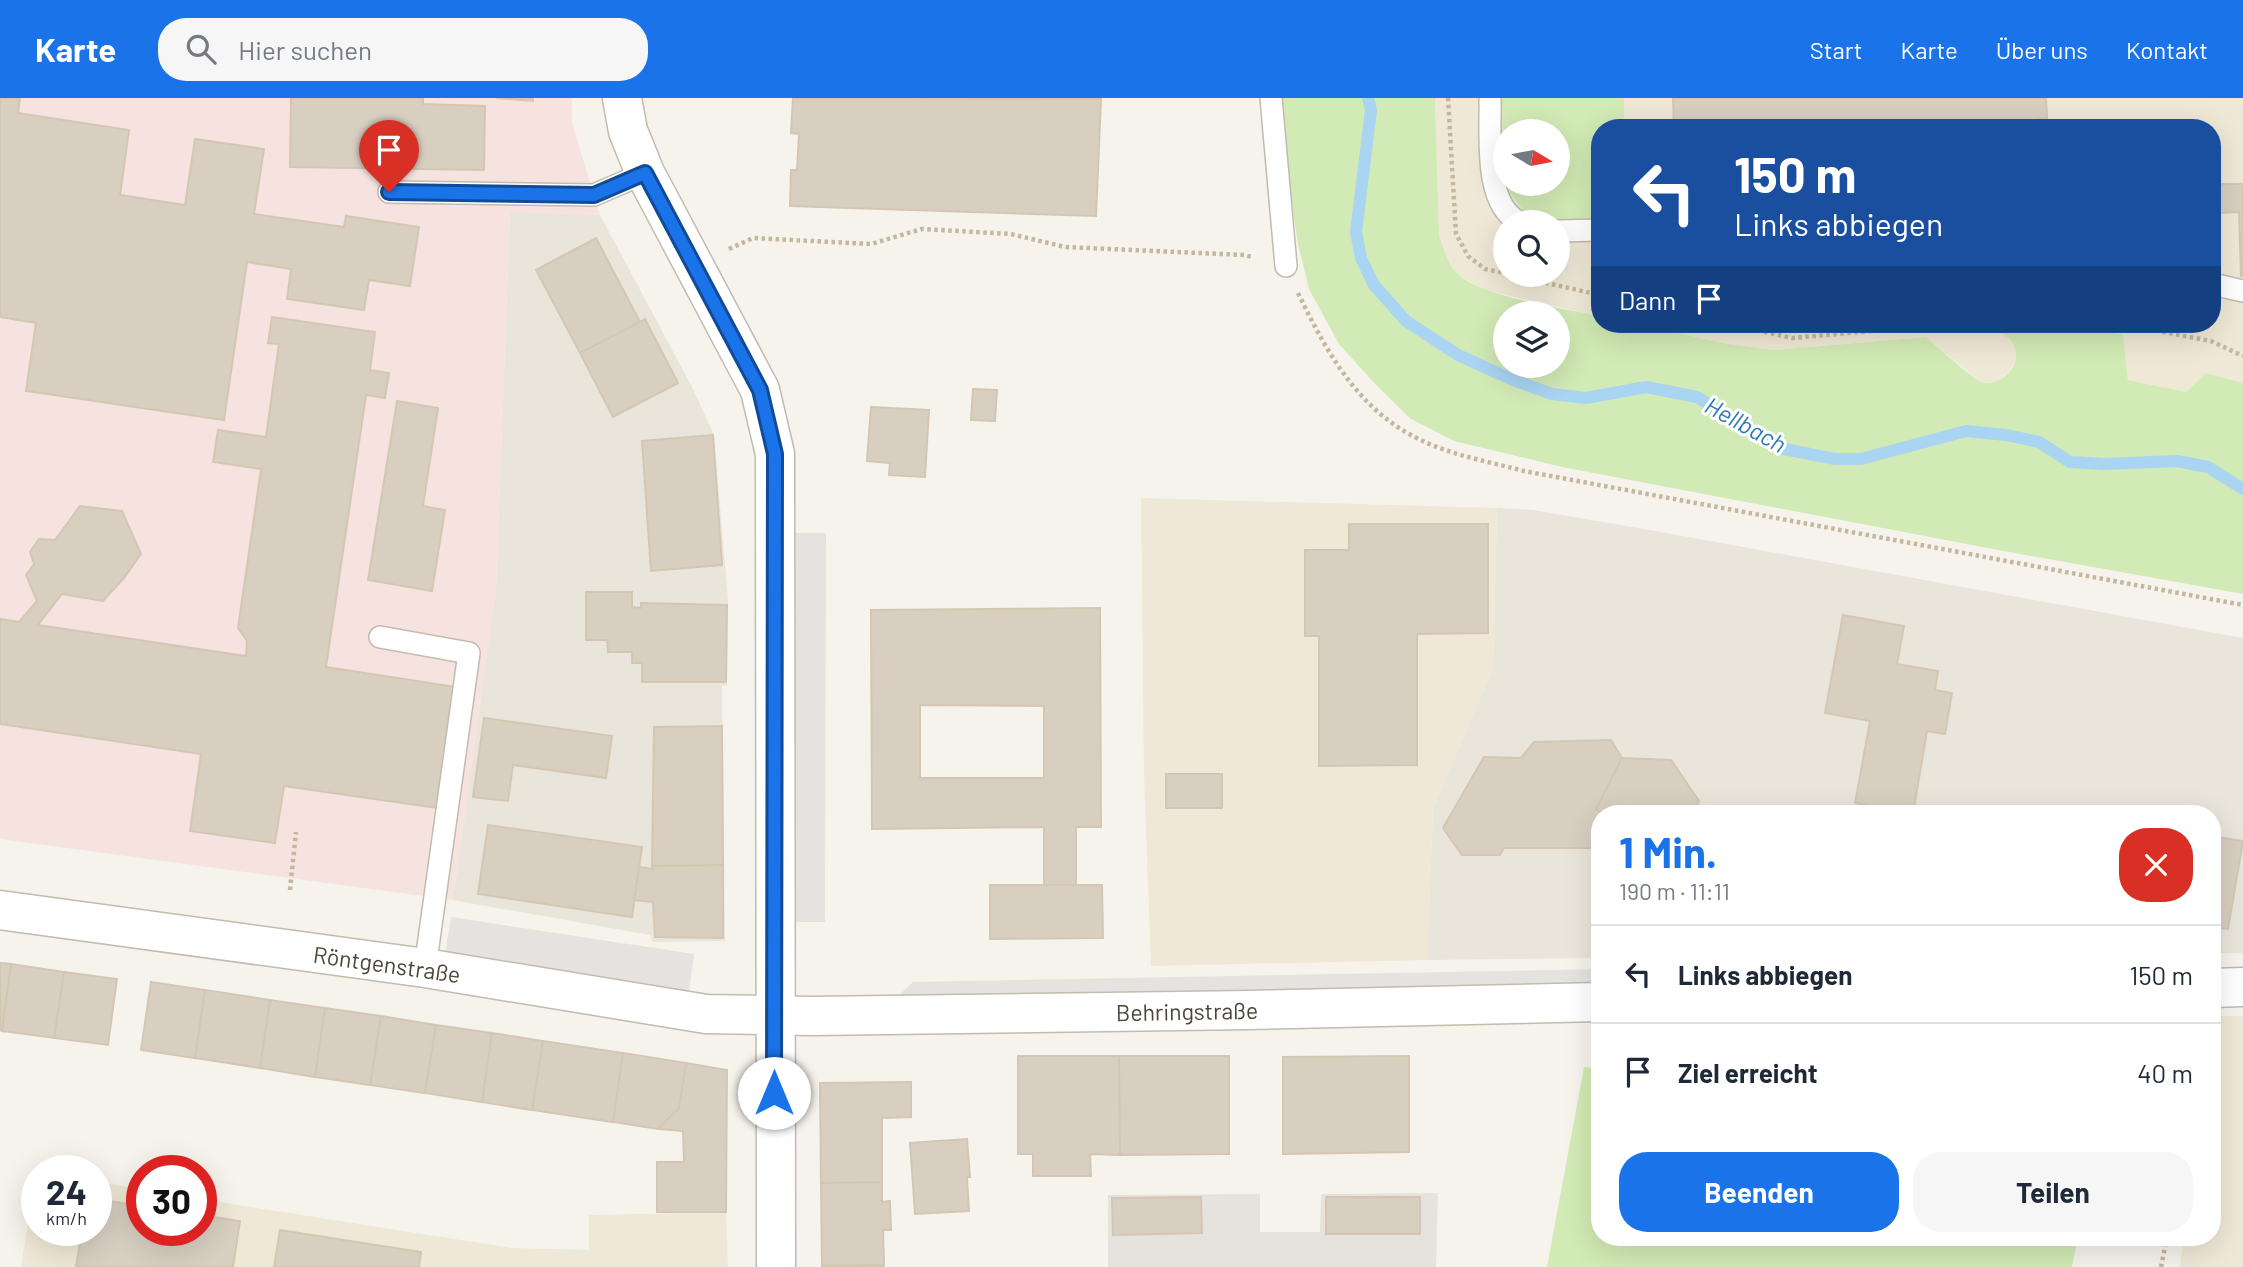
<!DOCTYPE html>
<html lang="de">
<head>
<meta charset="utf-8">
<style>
  body { margin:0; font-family:Barlow,sans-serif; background:#f6f6f7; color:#1f2937; height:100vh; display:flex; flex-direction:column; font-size:26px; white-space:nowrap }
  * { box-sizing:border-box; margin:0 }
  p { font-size:23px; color:#747a83 }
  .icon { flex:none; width:38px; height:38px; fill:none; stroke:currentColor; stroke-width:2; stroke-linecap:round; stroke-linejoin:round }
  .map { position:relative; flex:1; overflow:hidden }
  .panel { position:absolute; left:1591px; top:707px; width:630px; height:441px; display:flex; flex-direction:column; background:#fff; border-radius:28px; box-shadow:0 7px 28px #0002 }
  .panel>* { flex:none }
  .hud { position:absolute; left:1591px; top:21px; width:630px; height:214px; border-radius:28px; box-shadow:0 7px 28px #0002; background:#1a4fa0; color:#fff; overflow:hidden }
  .needle { width:46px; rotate:100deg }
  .tools { position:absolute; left:1493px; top:21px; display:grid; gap:14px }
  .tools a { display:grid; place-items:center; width:77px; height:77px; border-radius:50%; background:#fff; box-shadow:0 7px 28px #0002; font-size:35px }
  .speed { position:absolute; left:21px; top:1057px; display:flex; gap:14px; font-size:35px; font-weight:700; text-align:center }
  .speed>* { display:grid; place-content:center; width:91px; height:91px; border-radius:50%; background:#fff; box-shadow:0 7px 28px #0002; line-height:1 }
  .speed small { font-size:18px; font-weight:400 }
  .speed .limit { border:10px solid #d22; background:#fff; color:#111 }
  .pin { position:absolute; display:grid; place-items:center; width:60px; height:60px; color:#fff; margin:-72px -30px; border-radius:50% 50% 50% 0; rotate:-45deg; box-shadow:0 0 7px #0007 }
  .pin .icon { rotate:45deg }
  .me { position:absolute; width:77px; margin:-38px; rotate:0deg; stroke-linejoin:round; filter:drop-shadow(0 0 5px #0008) }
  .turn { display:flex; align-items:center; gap:24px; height:147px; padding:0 28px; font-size:32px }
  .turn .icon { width:91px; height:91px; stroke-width:2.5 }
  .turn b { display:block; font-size:49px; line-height:60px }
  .then { display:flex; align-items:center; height:66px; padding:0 28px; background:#0003; gap:14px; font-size:26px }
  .round { display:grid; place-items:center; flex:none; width:74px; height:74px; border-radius:28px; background:#f6f6f7 }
  .head { display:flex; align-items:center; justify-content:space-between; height:119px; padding:0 28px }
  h1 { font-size:42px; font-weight:700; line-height:52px; color:#1a73e8 }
  .primary-button { display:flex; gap:14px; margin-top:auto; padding:14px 28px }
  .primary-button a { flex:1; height:80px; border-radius:28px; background:#1a73e8; color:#fff; font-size:28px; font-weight:700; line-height:80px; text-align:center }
  .primary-button a+a { background:#f6f6f7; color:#1f2937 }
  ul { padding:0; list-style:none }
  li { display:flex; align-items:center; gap:21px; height:98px; padding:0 28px; border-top:2px solid #e0e1e3 }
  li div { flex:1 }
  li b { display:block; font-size:26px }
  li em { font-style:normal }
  header { display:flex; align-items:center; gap:42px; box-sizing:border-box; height:98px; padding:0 35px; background:#1a73e8; color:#fff }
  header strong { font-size:33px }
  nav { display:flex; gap:38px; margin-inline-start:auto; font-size:24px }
  .search { width:490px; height:63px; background:#f6f6f7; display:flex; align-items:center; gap:18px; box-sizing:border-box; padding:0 24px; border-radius:28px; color:#747a83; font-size:26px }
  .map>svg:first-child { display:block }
  .residential { fill:#eae5da }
  .industrial { fill:#e6e2dd }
  .education { fill:#efe8d6; fill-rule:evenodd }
  .medical { fill:#f6e3e0 }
  .green { fill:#d2eab5; fill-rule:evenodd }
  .parking { fill:#e5e3e0 }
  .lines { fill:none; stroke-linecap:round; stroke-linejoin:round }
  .stream { stroke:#a9d4f2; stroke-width:12 }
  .building { fill:#d8cfc1; stroke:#d3c7b4; stroke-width:2; fill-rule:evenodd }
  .service-casing { stroke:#c2bbae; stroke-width:24 }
  .minor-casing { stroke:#c2bbae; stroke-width:41 }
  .path { stroke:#c4b79f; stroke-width:4.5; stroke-dasharray:3.5 3.5; stroke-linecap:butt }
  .service { stroke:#fff; stroke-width:21 }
  .minor { stroke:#fff; stroke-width:38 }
  .route-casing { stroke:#114b97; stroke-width:18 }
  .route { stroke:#1a73e8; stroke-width:12 }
  .labels { text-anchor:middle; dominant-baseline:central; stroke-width:6; stroke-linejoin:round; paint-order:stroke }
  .street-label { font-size:23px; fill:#4b4439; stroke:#fff }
  .water-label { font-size:24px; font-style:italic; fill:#2e7ab2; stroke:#fff }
</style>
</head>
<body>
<header>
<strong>Karte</strong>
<div class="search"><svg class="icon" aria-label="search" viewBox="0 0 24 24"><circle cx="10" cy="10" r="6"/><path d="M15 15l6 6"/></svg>Hier suchen</div>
<nav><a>Start</a><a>Karte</a><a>Über uns</a><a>Kontakt</a></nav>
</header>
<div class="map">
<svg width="2243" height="1169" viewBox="0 0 2243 1169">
  <rect width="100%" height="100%" fill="#f6f3ec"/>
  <!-- residential -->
  <path class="residential" d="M510,113L600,117L692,289L714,337L728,502L727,587L722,588L725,843L652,844L650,837L453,802L496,490Z
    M1497,410L1533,412L1661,434L2243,540V855H2212V716H1600L1599,860L1427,862L1433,710L1493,570Z"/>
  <!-- industrial -->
  <path class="industrial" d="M1438,1095L1436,1169H1108V1097L1260,1096V1134H1320L1321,1096Z"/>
  <!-- education -->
  <path class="education" d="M1435,0H2243V285L2206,275L2186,294L2128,282L2122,236L2061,230L1999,232L2008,238L2016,248L2017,261L2008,275L1995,285L1981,284L1925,239L1774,252L1728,246L1636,226H2212V30H1600L1599,218L1484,192L1457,176L1446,159L1439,138ZM1505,33H1558V86H1505ZM1505,124H1558V177H1505Z
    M1141,400L1497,410L1493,570L1433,710L1427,862L1151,868L1144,676Z
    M2218,918H2243V1169H2180L2184,1139H2212V957Z
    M36,1074L37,1132H96V1084L142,1091V1132H201V1101L511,1150L589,1152V1117L726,1114L728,1169H21Z"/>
  <!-- medical -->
  <path class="medical" d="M0,0H572V25L600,117L510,114L496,490L453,802L0,741Z"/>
  <!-- green -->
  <path class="green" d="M1281,0H1435L1439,138C1444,151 1448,168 1459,177C1486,200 1563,210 1599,218L1600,226H1636L1728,246L1774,252L1926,239C1935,247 1974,282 1982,284C2004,291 2038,253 1997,232L2061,230L2123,236L2128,282L2186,294L2206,275L2243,285V496L1998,452L1562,369L1454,343L1411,321L1376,287L1339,246L1309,191L1298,146L1293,112ZM1505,215H1558V268H1505Z
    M1501,0H1624V30H1600L1599,122H1535L1527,117L1507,91L1506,86H1558V33H1505V74Z
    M1584,969L1599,971L1600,1139H2078L2072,1169H1547Z"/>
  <!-- parking -->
  <path class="parking" d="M790,435H826L825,824H788Z
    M451,819L694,856L689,893L445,856Z
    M1600,871L1599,886L899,897L913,884Z"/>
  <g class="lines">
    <!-- stream -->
    <path class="stream" d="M1368,0L1371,12L1356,134L1361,160L1374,187L1406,223L1458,257L1513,282L1552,296L1586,300L1646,289L1697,299L1779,350L1835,361H1861L1966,333L2006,337L2039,344L2070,364L2104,366L2177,363L2208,369L2243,391"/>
  </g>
  <!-- building -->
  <path class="building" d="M0,0H20L18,15L129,32L120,97L185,107L195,41L264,51L254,116L344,129L346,118L419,129L410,188L369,182L364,212L287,201L291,171L247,164L224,322L26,293L36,225L0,219Z
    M291,0H423V6L485,8L484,72L290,69Z
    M496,0H533V3Z
    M793,0L1101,1L1096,118L790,108L791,72H797L799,36L791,35Z
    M1673,0H2046L2047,21H2037V30H1959V25L1822,28V30H1674Z
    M2218,86H2243V178H2241L2239,114L2219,115Z
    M596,140L640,224L580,255L536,172Z
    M272,219L375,234L370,272L389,275L385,300L366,297L326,569L456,589L438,710L284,688L275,745L190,733L201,656L0,626V521L19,524L37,503L26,477L34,466L30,454L39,441L55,442L80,408L122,413L141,456L124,480L103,503L62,496L38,527L246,558L247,543L238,530L261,371L213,364L218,332L266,339L279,246L268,245Z
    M645,221L678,285L613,319L580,255Z
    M973,291L997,292L995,323L971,322Z
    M397,303L438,310L423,408L445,412L432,493L368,482Z
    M871,309L929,312L925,379L889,377L890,365L867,363Z
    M713,337L722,467L651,473L642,343Z
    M1349,426H1488V535L1417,536V667L1319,668V538H1305V452H1349Z
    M586,494H632V509L641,510V505L727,507L726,584H642V565H632V554H608L607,542H586Z
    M1100,510L1101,729H1076V787H1044V729L872,731L871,512ZM920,607L1044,608V680H920Z
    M1843,517L1904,528L1897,566L1938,573L1935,592L1952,595L1945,636L1927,633L1913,716H1870L1871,708L1855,705L1870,623L1825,615Z
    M484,620L612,638L606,680L513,667L508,703L473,699Z
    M722,628L723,767L652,768L654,629Z
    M1611,642L1622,660L1596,711L1601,716H1600V734L1591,750H1504L1500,757H1462L1443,730L1484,659L1521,660L1534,644Z
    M1622,660L1671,662L1699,703L1694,716H1601L1596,711Z
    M1166,676H1222V710H1166Z
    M1771,713H1856V716H1771Z
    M488,727L642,749L632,819L478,796Z
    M1600,734V764L1591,750Z
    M2212,738L2243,743L2228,831L2212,829Z
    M723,767V840L655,839L653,804L634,802L639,769L653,771L652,768Z
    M990,787H1102L1103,840L990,841Z
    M0,865L11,866L2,933L0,932Z
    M11,866L64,874L54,940L2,933Z
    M64,874L117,881L108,947L54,940Z
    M151,884L205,892L195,960L141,952Z
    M205,892L270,902L260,970L195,960Z
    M270,902L325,910L315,979L260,970Z
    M325,910L381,918L370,987L315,979Z
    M381,918L436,927L425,995L370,987Z
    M436,927L492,935L482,1004L425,995Z
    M492,935L543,943L532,1012L482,1004Z
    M543,943L623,955L613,1024L532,1012Z
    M623,955L686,965L679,1010L658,1031L613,1024Z
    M1018,958H1119L1120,1057L1090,1056L1091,1078H1033V1056H1018Z
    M1119,958H1229V1056L1120,1057Z
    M1409,958V1054L1283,1056V959Z
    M686,965L727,972L726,1114H657V1064H684L683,1033L658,1031L679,1010Z
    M911,984V1019L882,1020V1084L821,1085L820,985Z
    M967,1041L970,1079H967L969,1113L915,1116L910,1045Z
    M882,1084V1104L890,1103L891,1132H883L884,1167L822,1168L821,1085Z
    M1201,1099L1202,1135L1113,1137L1112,1100Z
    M1326,1099H1420V1136H1326Z
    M96,1101L142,1108V1132H201V1117L240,1123L233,1169H76L82,1132H96Z
    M280,1132L421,1154L419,1169H274Z
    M884,1167V1169H822V1168Z"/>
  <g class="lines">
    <!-- service casing -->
    <g class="service-casing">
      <path id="service" d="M1271,0L1286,168
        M1490,0C1491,35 1483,106 1519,124
        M389,94L594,97L645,75
        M1558,133L1600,132
        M2212,186L2243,193
        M380,539L469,555L425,870"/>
    </g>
    <!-- minor casing -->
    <g class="minor-casing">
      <path id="minor" d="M622,0L628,33L645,75L760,292L775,356L776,1169
        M0,812L425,870L706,916L812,918L1249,912L1600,904
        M2212,890L2243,889"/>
    </g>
    <!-- path -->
    <path class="path" d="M1448,0L1456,136L1468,158L1485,171L1505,175
      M729,151L753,140L871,146L922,131L1011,136L1065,149L1244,157L1252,159
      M1511,177L1600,197
      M1298,195C1329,259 1362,319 1432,347C1461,359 1494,365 1524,373L2243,507
      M1730,226L1792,240L1952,226
      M2121,226L2211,243L2243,258
      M290,792L296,734
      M2161,1169L2167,1139"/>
    <!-- service -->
    <use href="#service" class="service"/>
    <!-- minor -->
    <use href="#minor" class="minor"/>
  </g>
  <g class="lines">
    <!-- route casing -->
    <g class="route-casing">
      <path id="route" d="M389,94L594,97L645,75L760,292L775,356L774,995"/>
    </g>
    <!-- route -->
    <use href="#route" class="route"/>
  </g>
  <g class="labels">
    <!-- street labels -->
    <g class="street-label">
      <text transform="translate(387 866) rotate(8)">Röntgenstraße</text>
      <text transform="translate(1187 913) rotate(-1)">Behringstraße</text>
    </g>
    <!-- water labels -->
    <g class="water-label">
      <text transform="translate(1746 326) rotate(29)">Hellbach</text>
    </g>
  </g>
</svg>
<div class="tools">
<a><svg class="needle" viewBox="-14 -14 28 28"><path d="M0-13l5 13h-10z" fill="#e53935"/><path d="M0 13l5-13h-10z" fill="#747a83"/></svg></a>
<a><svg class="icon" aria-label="search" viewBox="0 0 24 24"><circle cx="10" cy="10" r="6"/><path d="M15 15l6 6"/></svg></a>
<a><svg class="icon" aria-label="layers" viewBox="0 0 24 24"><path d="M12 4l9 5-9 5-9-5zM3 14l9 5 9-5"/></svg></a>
</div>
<div class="speed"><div>24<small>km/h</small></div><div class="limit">30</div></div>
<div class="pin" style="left:389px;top:94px;background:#d93025"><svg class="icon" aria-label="arrive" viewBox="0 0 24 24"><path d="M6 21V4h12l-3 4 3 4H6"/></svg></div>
<svg class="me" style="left:774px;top:995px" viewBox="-20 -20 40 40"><circle r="19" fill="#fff"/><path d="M0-13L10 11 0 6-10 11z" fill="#1a73e8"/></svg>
<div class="hud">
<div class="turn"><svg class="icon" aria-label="left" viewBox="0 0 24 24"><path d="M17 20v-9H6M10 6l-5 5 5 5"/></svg><div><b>150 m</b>Links abbiegen</div></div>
<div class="then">Dann<svg class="icon" aria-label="arrive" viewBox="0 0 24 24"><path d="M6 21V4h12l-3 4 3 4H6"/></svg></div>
</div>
<section class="panel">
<div class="head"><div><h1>1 Min.</h1><p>190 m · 11:11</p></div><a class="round" style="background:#d93025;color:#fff"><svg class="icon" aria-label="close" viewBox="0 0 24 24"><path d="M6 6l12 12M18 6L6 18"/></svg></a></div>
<ul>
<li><svg class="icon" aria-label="left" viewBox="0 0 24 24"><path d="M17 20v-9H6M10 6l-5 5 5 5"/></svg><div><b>Links abbiegen</b></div><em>150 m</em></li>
<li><svg class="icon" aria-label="arrive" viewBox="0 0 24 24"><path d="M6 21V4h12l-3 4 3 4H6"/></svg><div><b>Ziel erreicht</b></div><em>40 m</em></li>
</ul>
<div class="primary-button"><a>Beenden</a><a>Teilen</a></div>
</section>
</div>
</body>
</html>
